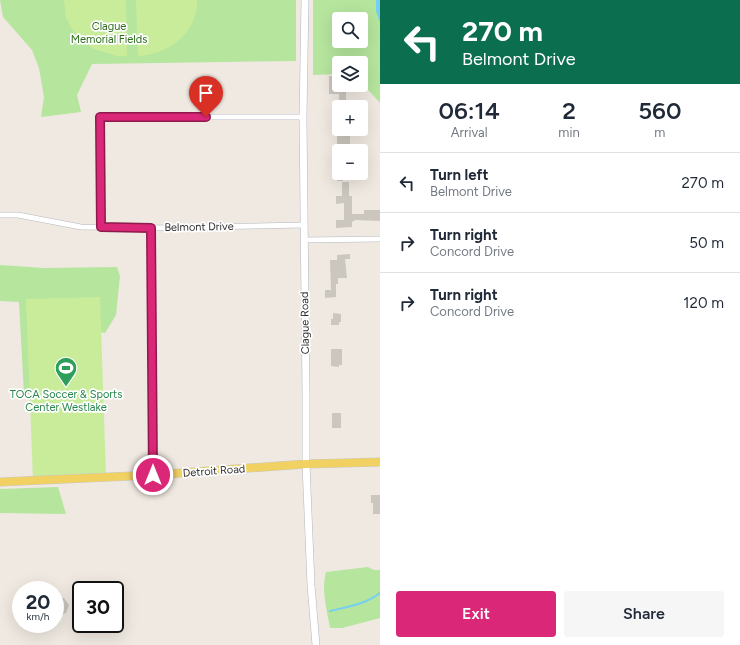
<!DOCTYPE html>
<html lang="en">
<head>
<meta charset="utf-8">
<style>
  body { margin:0; font-family:Figtree,sans-serif; background:#f6f6f7; color:#1f2937; height:100vh; display:flex; flex-direction:column; font-size:15px; white-space:nowrap }
  * { box-sizing:border-box; margin:0 }
  p { font-size:13px; color:#747a83 }
  .icon { flex:none; width:22px; height:22px; fill:none; stroke:currentColor; stroke-width:2; stroke-linecap:round; stroke-linejoin:round }
  .map { position:relative; flex:1; overflow:hidden }
  .details { display:flex; flex-direction:column; background:#fff; width:360px }
  .details>* { flex:none }
  .banner { background:#0b6e4f; color:#fff; overflow:hidden }
  .tools { position:absolute; left:332px; top:12px; display:grid; gap:8px }
  .tools a { display:grid; place-items:center; width:36px; height:36px; border-radius:4px; background:#fff; box-shadow:0 4px 16px #0002; font-size:20px }
  .speed { position:absolute; left:12px; top:581px; display:flex; gap:8px; font-size:20px; font-weight:700; text-align:center }
  .speed>* { display:grid; place-content:center; width:52px; height:52px; border-radius:50%; background:#fff; box-shadow:0 4px 16px #0002; line-height:1 }
  .speed small { font-size:10px; font-weight:400 }
  .speed .limit { border:2px solid #111; border-radius:6px; background:#fff; color:#111 }
  .pin { position:absolute; display:grid; place-items:center; width:34px; height:34px; color:#fff; margin:-41px -17px; border-radius:50% 50% 50% 0; rotate:-45deg; box-shadow:0 0 4px #0007 }
  .pin .icon { rotate:45deg }
  .me { position:absolute; width:44px; margin:-22px; rotate:0deg; stroke-linejoin:round; filter:drop-shadow(0 0 3px #0008) }
  .turn { display:flex; align-items:center; gap:14px; height:84px; padding:0 16px; font-size:18px }
  .turn .icon { width:52px; height:52px; stroke-width:2.5 }
  .turn b { display:block; font-size:28px; line-height:34px }
  .eta { display:flex; justify-content:space-evenly; align-items:center; height:68px; text-align:center }
  .eta b { font-size:24px; font-weight:600; line-height:28px }
  .cta { display:flex; gap:8px; margin-top:auto; padding:8px 16px }
  .cta a { flex:1; height:46px; border-radius:4px; background:#db2777; color:#fff; font-size:16px; font-weight:600; line-height:46px; text-align:center }
  .cta a+a { background:#f6f6f7; color:#1f2937 }
  ul { padding:0; list-style:none }
  li { display:flex; align-items:center; gap:12px; height:60px; padding:0 16px; border-top:1px solid #e0e1e3 }
  li div { flex:1 }
  li b { display:block; font-size:15px }
  li em { font-style:normal }
  main { display:flex; flex:1; min-height:0 }
  .map>svg:first-child { display:block }
  .green { fill:#b6e59e; fill-rule:evenodd }
  .pitch { fill:#c9ec9a }
  .water { fill:#75cff0 }
  .lines { fill:none; stroke-linecap:round; stroke-linejoin:round }
  .stream { stroke:#75cff0; stroke-width:2 }
  .building { fill:#cbc7bf }
  .street-casing { stroke:#b4b7c1; stroke-width:6 }
  .secondary-casing { stroke:#b4b7c1; stroke-width:8 }
  .primary-casing { stroke:#c9c9c9; stroke-width:9 }
  .street { stroke:#fff; stroke-width:5 }
  .secondary { stroke:#fff; stroke-width:7 }
  .primary { stroke:#f2d163; stroke-width:8 }
  .route-casing { stroke:#8e194d; stroke-width:10 }
  .route { stroke:#db2777; stroke-width:7 }
  .labels { text-anchor:middle; dominant-baseline:central; stroke-width:3.5; stroke-linejoin:round; paint-order:stroke }
  .park-label { font-size:11px; fill:#2c6e1b; stroke:#fff }
  .street-label { font-size:11px; fill:#2e2e2e; stroke:#fff }
  .leisure-label { font-size:11px; fill:#27864d; stroke:#fff }
</style>
</head>
<body>
<main>
<div class="map">
<svg width="380" height="645" viewBox="0 0 380 645">
  <rect width="100%" height="100%" fill="#efe9e1"/>
  <!-- green -->
  <path class="green" d="M0,0H296V61L92,64L77,95L81,112L41,117L44,97L39,68L32,50L3,17Z
    M313,0H380V103L361,82V63H339V74L313,75ZM339,19H361V41H339Z
    M0,265L44,268L117,267L120,276L116,315L105,333L38,320L43,393L24,394L19,302L0,301Z
    M58,487L66,514L0,513V489Z
    M368,567L374,570H380V618L342,628H330C327,610 321,590 326,572Z"/>
  <!-- pitch -->
  <path class="pitch" d="M64,0H126L127,56H118L93,49L73,31L66,18Z
    M136,0H197C198,33 168,55 138,56Z
    M100,297L106,477L33,481L26,299Z"/>
  <!-- water -->
  <path class="water" d="M376,0H380V23L376,11Z"/>
  <g class="lines">
    <!-- stream -->
    <path class="stream" d="M330,611C347,607 366,604 380,593"/>
  </g>
  <!-- building -->
  <path class="building" d="M329,76H336V85L346,86V100H355V107H339V94H329Z
    M344,129H350V146H348V151H342V146H338L337,144V135L338,134H344Z
    M337,173H343V181H337Z
    M342,182H349V196H352V214H364V210H380V221L355,220L352,222V227L336,228V220H344V203L336,204V196H342Z
    M350,254V259H345L347,278H338V284H336V297L325,298V290H331L330,260H337V255Z
    M333,313L341,314V322H339V325H331V319H333Z
    M331,349H342V365H339V367L331,366Z
    M332,413H341V428H332Z
    M371,495H380V514H373V503H371Z
    M58,597L64,598L69,605L66,613L60,615L55,614V599Z"/>
  <g class="lines">
    <!-- street casing -->
    <g class="street-casing">
      <path id="street" d="M0,215H18L81,227L151,228L304,225
        M101,227L100,117H303
        M151,228L153,475
        M304,240L380,239"/>
    </g>
    <!-- secondary casing -->
    <g class="secondary-casing">
      <path id="secondary" d="M305,0L303,117L306,394V464L311,585L316,645"/>
    </g>
    <!-- primary casing -->
    <g class="primary-casing">
      <path id="primary" d="M0,482L153,475L306,464L380,462"/>
    </g>
    <!-- street -->
    <use href="#street" class="street"/>
    <!-- secondary -->
    <use href="#secondary" class="secondary"/>
    <!-- primary -->
    <use href="#primary" class="primary"/>
  </g>
  <g class="lines">
    <!-- route casing -->
    <g class="route-casing">
      <path id="route" d="M153,475L151,228L101,227L100,117H206"/>
    </g>
    <!-- route -->
    <use href="#route" class="route"/>
  </g>
  <!-- icons -->
  <defs>
    <g id="stadium-pin" transform="scale(1.15)"><path d="M0 17L-7.5 6A9.5 9.5 0 1 1 7.5 6Z" fill="#2e9e5b" stroke="#fff"/><path d="M0-5a6.5 5 0 1 0 0 10a6.5 5 0 1 0 0-10ZM-3.5-1.8h7v3.6h-7Z" fill="#fff"/></g>
  </defs>
  <g fill-rule="evenodd">
    <use href="#stadium-pin" x="66" y="368"/>
  </g>
  <g class="labels">
    <!-- park labels -->
    <g class="park-label">
      <text x="109" y="26">Clague<tspan x="109" dy="13">Memorial Fields</tspan></text>
    </g>
    <!-- street labels -->
    <g class="street-label">
      <text transform="translate(199 227) rotate(-1)">Belmont Drive</text>
      <text transform="translate(305 323) rotate(-91)">Clague Road</text>
      <text transform="translate(214 471) rotate(-4)">Detroit Road</text>
    </g>
    <!-- leisure labels -->
    <g class="leisure-label">
      <text x="66" y="394">TOCA Soccer &amp; Sports<tspan x="66" dy="13">Center Westlake</tspan></text>
    </g>
  </g>
</svg>
<div class="tools">
<a><svg class="icon" aria-label="search" viewBox="0 0 24 24"><circle cx="10" cy="10" r="6"/><path d="M15 15l6 6"/></svg></a>
<a><svg class="icon" aria-label="layers" viewBox="0 0 24 24"><path d="M12 4l9 5-9 5-9-5zM3 14l9 5 9-5"/></svg></a>
<a>+</a>
<a>−</a>
</div>
<div class="speed"><div>20<small>km/h</small></div><div class="limit">30</div></div>
<div class="pin" style="left:206px;top:117px;background:#d93025"><svg class="icon" aria-label="arrive" viewBox="0 0 24 24"><path d="M6 21V4h12l-3 4 3 4H6"/></svg></div>
<svg class="me" style="left:153px;top:475px" viewBox="-20 -20 40 40"><circle r="17" fill="#db2777" stroke="#fff" stroke-width="3"/><path d="M0-11L8 9 0 5-8 9z" fill="#fff"/></svg>
</div>
<section class="details">
<div class="banner">
<div class="turn"><svg class="icon" aria-label="left" viewBox="0 0 24 24"><path d="M17 20v-9H6M10 6l-5 5 5 5"/></svg><div><b>270 m</b>Belmont Drive</div></div>
</div>
<div class="eta">
<div><b>06:14</b><p>Arrival</p></div>
<div><b>2</b><p>min</p></div>
<div><b>560</b><p>m</p></div>
</div>
<ul>
<li><svg class="icon" aria-label="left" viewBox="0 0 24 24"><path d="M17 20v-9H6M10 6l-5 5 5 5"/></svg><div><b>Turn left</b><p>Belmont Drive</p></div><em>270 m</em></li>
<li><svg class="icon" aria-label="right" viewBox="0 0 24 24"><path d="M7 20v-9h11M14 6l5 5-5 5"/></svg><div><b>Turn right</b><p>Concord Drive</p></div><em>50 m</em></li>
<li><svg class="icon" aria-label="right" viewBox="0 0 24 24"><path d="M7 20v-9h11M14 6l5 5-5 5"/></svg><div><b>Turn right</b><p>Concord Drive</p></div><em>120 m</em></li>
</ul>
<div class="cta"><a>Exit</a><a>Share</a></div>
</section>
</main>
</body>
</html>
